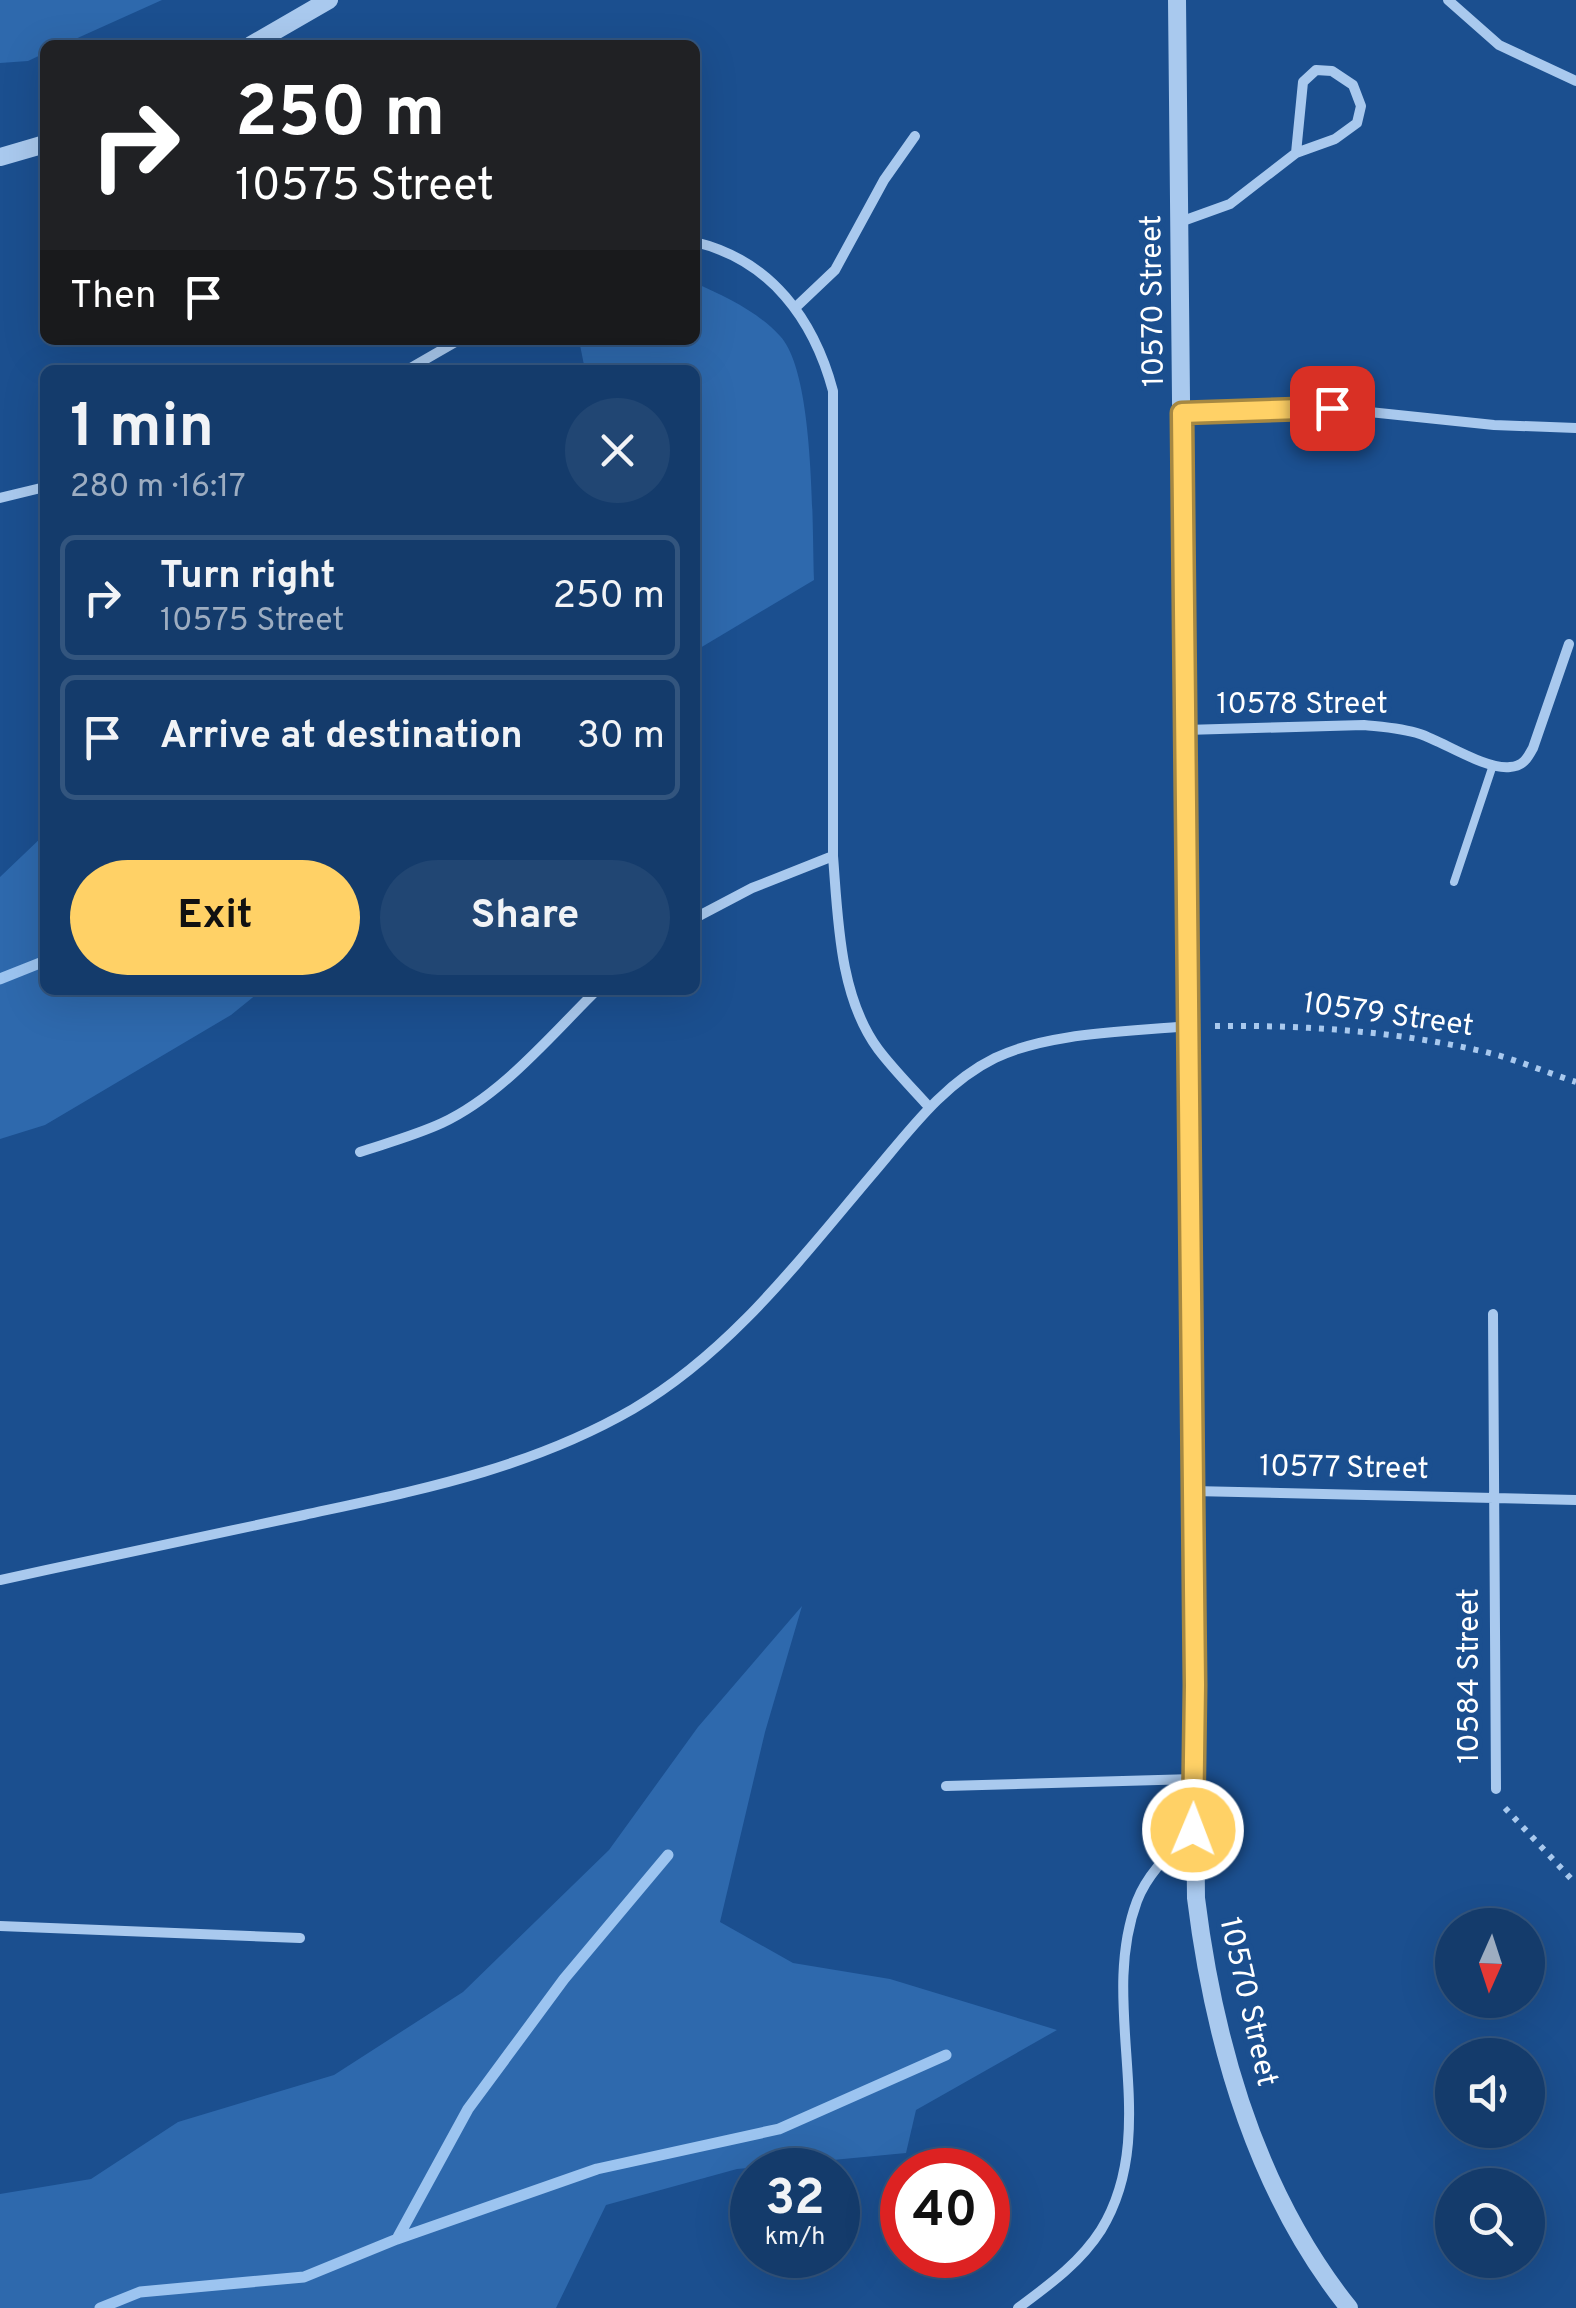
<!DOCTYPE html>
<html lang="en">
<head>
<meta charset="utf-8">
<style>
  body { margin:0; font-family:Overpass,sans-serif; background:#214673; color:#f1f3f6; height:100vh; display:flex; flex-direction:column; font-size:38px; white-space:nowrap }
  * { box-sizing:border-box; margin:0 }
  p { font-size:32px; color:#9dadc1 }
  .icon { flex:none; width:55px; height:55px; fill:none; stroke:currentColor; stroke-width:2; stroke-linecap:round; stroke-linejoin:round }
  .map { position:relative; flex:1; overflow:hidden }
  .drawer { position:absolute; left:40px; top:365px; width:660px; height:630px; display:flex; flex-direction:column; background:#143b6b; border-radius:15px; box-shadow:0 10px 40px #0002,0 0 0 2px #33557e }
  .drawer>* { flex:none }
  .banner { position:absolute; left:40px; top:40px; width:660px; height:305px; border-radius:15px; box-shadow:0 10px 40px #0002,0 0 0 2px #33557e; background:#202124; color:#fff; overflow:hidden }
  .needle { width:65px; rotate:183deg }
  .tools { position:absolute; left:1435px; top:1908px; display:grid; gap:20px }
  .tools a { display:grid; place-items:center; width:110px; height:110px; border-radius:50%; background:#143b6b; box-shadow:0 10px 40px #0002,0 0 0 2px #33557e; font-size:50px }
  .speed { position:absolute; left:730px; top:2148px; display:flex; gap:20px; font-size:50px; font-weight:700; text-align:center }
  .speed>* { display:grid; place-content:center; width:130px; height:130px; border-radius:50%; background:#143b6b; box-shadow:0 10px 40px #0002,0 0 0 2px #33557e; line-height:1 }
  .speed small { font-size:25px; font-weight:400 }
  .speed .limit { border:15px solid #d22; background:#fff; color:#111 }
  .pin { position:absolute; display:grid; place-items:center; width:85px; height:85px; color:#fff; margin:-42px; border-radius:20px; box-shadow:0 5px 15px #0006 }
  .me { position:absolute; width:110px; margin:-55px; rotate:1deg; stroke-linejoin:round; filter:drop-shadow(0 0 8px #0008) }
  .turn { display:flex; align-items:center; gap:35px; height:210px; padding:0 30px; font-size:45px }
  .turn .icon { width:130px; height:130px; stroke-width:2.5 }
  .turn b { display:block; font-size:70px; line-height:85px }
  .then { display:flex; align-items:center; height:95px; padding:0 30px; background:#0003; gap:20px; font-size:38px }
  .round { display:grid; place-items:center; flex:none; width:105px; height:105px; border-radius:52px; background:#214673 }
  .overview { display:flex; align-items:center; justify-content:space-between; height:170px; padding:0 30px }
  h1 { font-size:60px; font-weight:700; line-height:75px }
  .primary-button { display:flex; gap:20px; margin-top:auto; padding:20px 30px }
  .primary-button a { flex:1; height:115px; border-radius:60px; background:#ffd166; color:#111; font-size:40px; font-weight:700; line-height:115px; text-align:center }
  .primary-button a+a { background:#214673; color:#f1f3f6 }
  ul { padding:0; list-style:none }
  li { display:flex; align-items:center; gap:30px; height:125px; margin:0 20px 15px; padding:0 10px; border:5px solid #33557e; border-radius:15px }
  li div { flex:1 }
  li b { display:block; font-size:38px }
  li em { font-style:normal }
  .map>svg:first-child { display:block }
  .green { fill:#2e69ad }
  .lines { fill:none; stroke-linecap:round; stroke-linejoin:round }
  .stream { stroke:#9cc4f0; stroke-width:11 }
  .path { stroke:#a9c9ee; stroke-width:6; stroke-dasharray:5 8; stroke-linecap:butt }
  .service { stroke:#a9c9ee; stroke-width:8 }
  .minor { stroke:#a9c9ee; stroke-width:10 }
  .tertiary { stroke:#a9c9ee; stroke-width:18 }
  .route-casing { stroke:#a68842; stroke-width:25 }
  .route { stroke:#ffd166; stroke-width:18 }
  .labels { text-anchor:middle; dominant-baseline:central; stroke-width:10; stroke-linejoin:round; paint-order:stroke }
  .street-label { font-size:30px; fill:#fff; stroke:#1b4f8f }
</style>
</head>
<body>
<div class="map">
<svg width="1576" height="2308" viewBox="0 0 1576 2308">
  <rect width="100%" height="100%" fill="#1b4f8f"/>
  <!-- green -->
  <path class="green" d="M0,0H162L62,45H45V53L28,61L0,63Z
    M695,283C726,297 757,311 780,336C815,373 812,527 814,580L695,651V370H585L579,340H695Z
    M45,834V990H262L231,1015L45,1125L0,1139V877Z
    M802,1606L765,1732L720,1922L793,1963L890,1979L1057,2030L916,2110L906,2153L737,2169L606,2205L556,2308H0V2194L91,2179L178,2122L334,2075L463,1992L609,1850L698,1727Z"/>
  <g class="lines">
    <!-- stream -->
    <path class="stream" d="M0,979L45,961
      M397,2239L597,2169L779,2129L946,2055
      M100,2308L140,2292L304,2277L397,2239L468,2109L564,1979L668,1855"/>
    <!-- path -->
    <path class="path" d="M1215,1026C1304,1025 1394,1031 1481,1051C1513,1058 1545,1072 1576,1082
      M1505,1808L1576,1884"/>
    <!-- service -->
    <path class="service" d="M1454,882L1493,765"/>
    <!-- minor -->
    <path class="minor" d="M1448,0L1499,45L1576,81
      M1180,222L1230,204L1296,153L1335,139L1357,123L1361,106L1353,85L1332,71L1316,70L1303,82L1296,153
      M695,242C771,260 814,320 833,391V856C838,918 839,996 878,1049C893,1069 912,1088 929,1107
      M796,307L835,270L884,180L915,136
      M407,370L459,340
      M1183,413L1331,408L1494,425L1576,428
      M0,498L45,487
      M1185,730L1364,725C1382,727 1402,728 1420,734C1444,742 1486,770 1510,767C1523,766 1527,759 1533,748L1569,644
      M695,918L752,888L833,856
      M360,1152C387,1143 416,1135 442,1123C502,1095 550,1036 597,990
      M1493,1314L1496,1789
      M1193,1491L1576,1500
      M0,1580C101,1558 202,1537 304,1515C419,1490 529,1469 633,1409C730,1352 798,1262 870,1177C907,1134 942,1084 995,1058C1049,1032 1129,1032 1188,1026
      M946,1786L1194,1779
      M0,1926L300,1938
      M1018,2308C1049,2285 1080,2263 1101,2230C1163,2129 1097,2008 1137,1901C1148,1872 1172,1851 1193,1830"/>
    <!-- tertiary -->
    <path class="tertiary" d="M1177,0L1196,1898C1214,2043 1256,2192 1349,2308
      M251,45L329,0
      M0,157L45,144"/>
  </g>
  <g class="lines">
    <!-- route casing -->
    <g class="route-casing">
      <path id="route" d="M1193,1830L1195,1685L1182,413L1332,408"/>
    </g>
    <!-- route -->
    <use href="#route" class="route"/>
  </g>
  <g class="labels">
    <!-- street labels -->
    <g class="street-label">
      <text transform="translate(1154 301) rotate(-91)">10570 Street</text>
      <text x="1302" y="705">10578 Street</text>
      <text transform="translate(1388 1016) rotate(8)">10579 Street</text>
      <text transform="translate(1344 1469) rotate(1)">10577 Street</text>
      <text transform="translate(1470 1676) rotate(-90)">10584 Street</text>
      <text transform="translate(1247 2002) rotate(77)">10570 Street</text>
    </g>
  </g>
</svg>
<div class="tools">
<a><svg class="needle" viewBox="-14 -14 28 28"><path d="M0-13l5 13h-10z" fill="#e53935"/><path d="M0 13l5-13h-10z" fill="#9dadc1"/></svg></a>
<a><svg class="icon" aria-label="sound" viewBox="0 0 24 24"><path d="M4 9h4l5-4v14l-5-4H4zM17 9q2 3 0 6"/></svg></a>
<a><svg class="icon" aria-label="search" viewBox="0 0 24 24"><circle cx="10" cy="10" r="6"/><path d="M15 15l6 6"/></svg></a>
</div>
<div class="speed"><div>32<small>km/h</small></div><div class="limit">40</div></div>
<div class="pin" style="left:1332px;top:408px;background:#d93025"><svg class="icon" aria-label="arrive" viewBox="0 0 24 24"><path d="M6 21V4h12l-3 4 3 4H6"/></svg></div>
<svg class="me" style="left:1193px;top:1830px" viewBox="-20 -20 40 40"><circle r="17" fill="#ffd166" stroke="#fff" stroke-width="3"/><path d="M0-11L8 9 0 5-8 9z" fill="#fff"/></svg>
<div class="banner">
<div class="turn"><svg class="icon" aria-label="right" viewBox="0 0 24 24"><path d="M7 20v-9h11M14 6l5 5-5 5"/></svg><div><b>250 m</b>10575 Street</div></div>
<div class="then">Then<svg class="icon" aria-label="arrive" viewBox="0 0 24 24"><path d="M6 21V4h12l-3 4 3 4H6"/></svg></div>
</div>
<section class="drawer">
<div class="overview"><div><h1>1 min</h1><p>280 m · 16:17</p></div><a class="round"><svg class="icon" aria-label="close" viewBox="0 0 24 24"><path d="M6 6l12 12M18 6L6 18"/></svg></a></div>
<ul>
<li><svg class="icon" aria-label="right" viewBox="0 0 24 24"><path d="M7 20v-9h11M14 6l5 5-5 5"/></svg><div><b>Turn right</b><p>10575 Street</p></div><em>250 m</em></li>
<li><svg class="icon" aria-label="arrive" viewBox="0 0 24 24"><path d="M6 21V4h12l-3 4 3 4H6"/></svg><div><b>Arrive at destination</b></div><em>30 m</em></li>
</ul>
<div class="primary-button"><a>Exit</a><a>Share</a></div>
</section>
</div>
</body>
</html>
